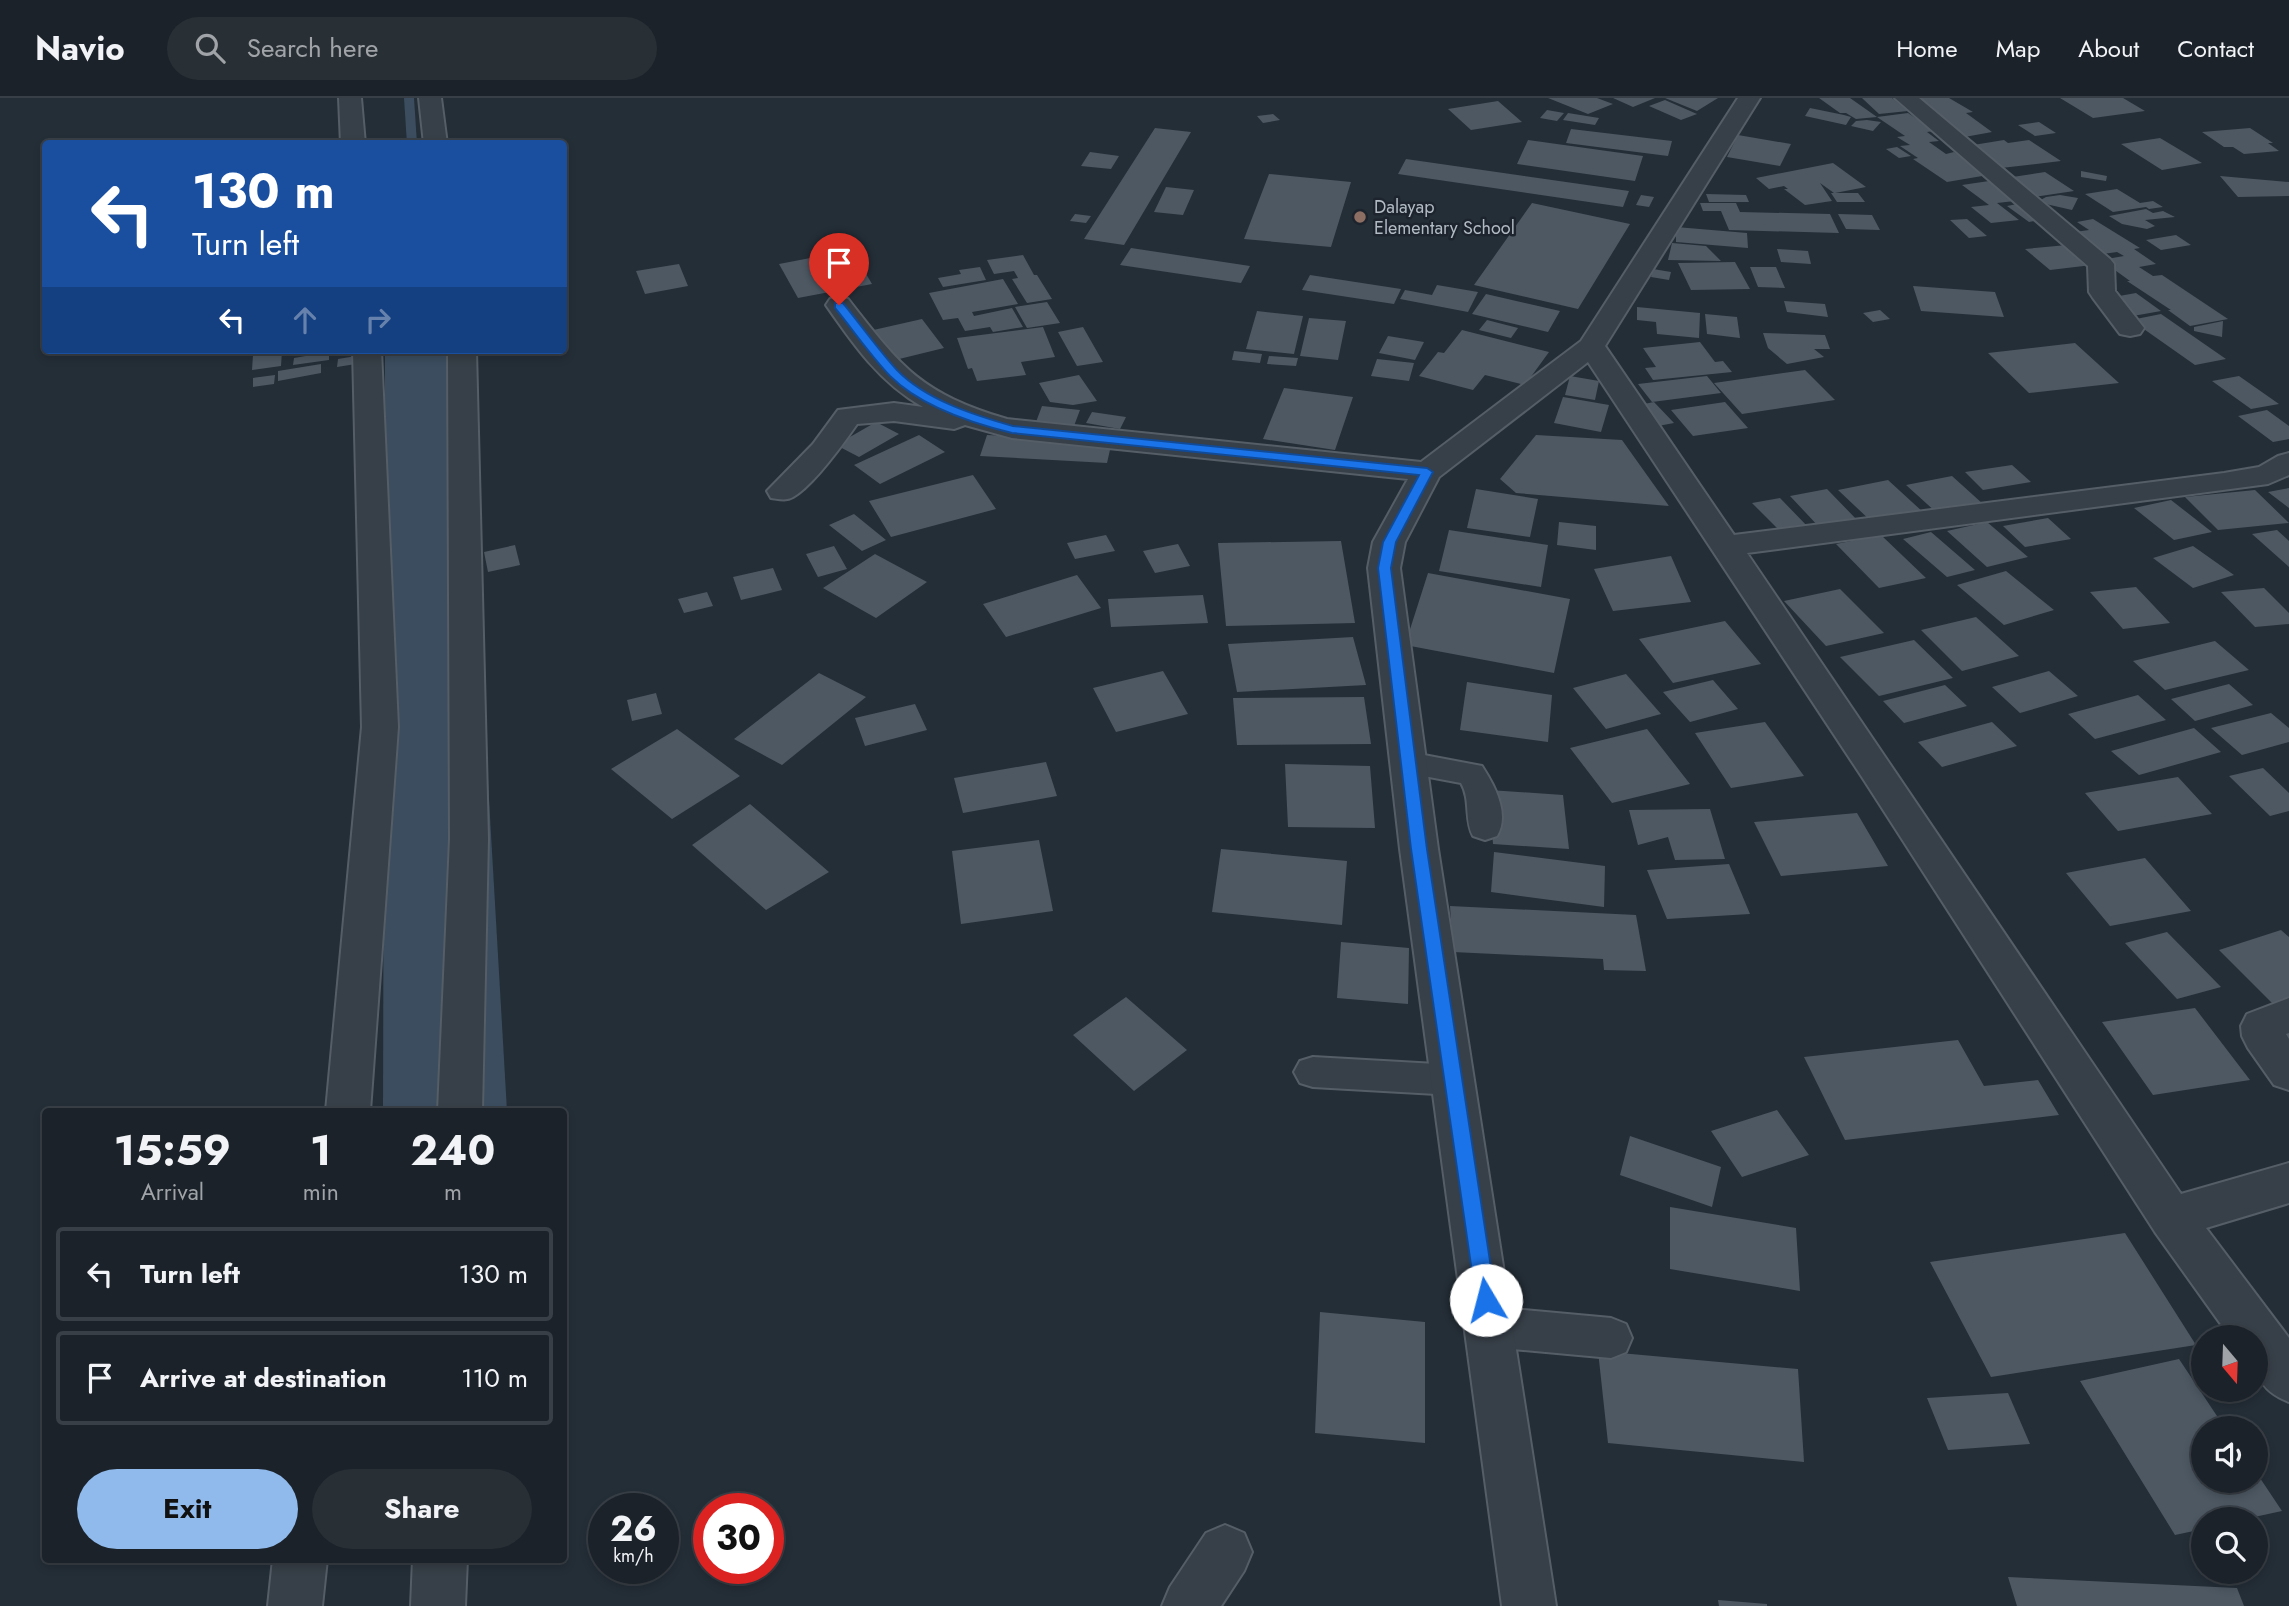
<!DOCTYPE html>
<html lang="en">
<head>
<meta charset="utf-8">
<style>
  body { margin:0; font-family:Jost,sans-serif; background:#282f35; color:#f1f3f6; height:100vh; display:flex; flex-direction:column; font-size:26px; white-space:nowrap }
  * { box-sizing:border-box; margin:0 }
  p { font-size:23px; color:#a0a4a8 }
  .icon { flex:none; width:38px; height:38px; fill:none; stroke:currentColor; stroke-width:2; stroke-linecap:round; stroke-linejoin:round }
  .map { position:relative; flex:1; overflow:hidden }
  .sheet { position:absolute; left:42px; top:1010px; width:525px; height:455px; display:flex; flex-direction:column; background:#1b2229; border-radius:7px; box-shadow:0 4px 10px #0003,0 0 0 2px #393f46 }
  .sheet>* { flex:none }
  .guide { position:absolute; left:42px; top:42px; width:525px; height:214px; border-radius:7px; box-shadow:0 4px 10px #0003,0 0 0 2px #393f46; background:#1a4fa0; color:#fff; overflow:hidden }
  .needle { width:46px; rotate:161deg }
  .tools { position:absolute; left:2191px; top:1227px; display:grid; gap:14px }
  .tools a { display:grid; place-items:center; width:77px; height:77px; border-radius:50%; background:#1b2229; box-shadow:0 4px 10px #0003,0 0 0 2px #393f46; font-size:35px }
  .speed { position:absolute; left:588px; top:1395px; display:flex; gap:14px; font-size:35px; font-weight:700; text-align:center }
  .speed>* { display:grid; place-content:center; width:91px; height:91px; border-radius:50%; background:#1b2229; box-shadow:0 4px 10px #0003,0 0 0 2px #393f46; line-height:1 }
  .speed small { font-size:18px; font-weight:400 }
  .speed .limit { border:10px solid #d22; background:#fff; color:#111 }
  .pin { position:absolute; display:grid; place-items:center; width:60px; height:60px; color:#fff; margin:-72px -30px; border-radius:50% 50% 50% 0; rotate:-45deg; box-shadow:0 0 7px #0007 }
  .pin .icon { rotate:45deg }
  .me { position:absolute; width:77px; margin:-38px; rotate:352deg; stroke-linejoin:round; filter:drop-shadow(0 0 5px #0008) }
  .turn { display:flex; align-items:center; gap:24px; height:147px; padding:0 35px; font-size:32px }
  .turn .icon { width:91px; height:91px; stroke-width:2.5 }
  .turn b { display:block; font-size:49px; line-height:60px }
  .lanes { display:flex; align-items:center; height:66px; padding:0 35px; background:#0003; justify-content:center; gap:35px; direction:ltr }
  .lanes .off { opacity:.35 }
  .eta { display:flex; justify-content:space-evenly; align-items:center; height:119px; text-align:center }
  .eta b { font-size:42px; font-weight:700; line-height:49px }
  .primary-button { display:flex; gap:14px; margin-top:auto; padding:14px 35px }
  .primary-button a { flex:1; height:80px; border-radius:42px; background:#90baec; color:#111; font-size:28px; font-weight:700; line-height:80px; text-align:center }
  .primary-button a+a { background:#282f35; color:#f1f3f6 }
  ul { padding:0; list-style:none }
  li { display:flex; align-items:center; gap:21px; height:94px; margin:0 14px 10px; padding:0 21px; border:4px solid #393f46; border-radius:7px }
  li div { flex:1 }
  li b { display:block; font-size:26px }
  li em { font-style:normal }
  header { display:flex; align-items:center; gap:42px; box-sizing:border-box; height:98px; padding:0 35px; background:#1b2229; border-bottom:2px solid #393f46 }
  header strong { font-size:33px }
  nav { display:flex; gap:38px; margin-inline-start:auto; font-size:24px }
  .search { width:490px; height:63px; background:#282f35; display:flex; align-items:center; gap:18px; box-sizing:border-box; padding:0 24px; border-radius:38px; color:#a0a4a8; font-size:26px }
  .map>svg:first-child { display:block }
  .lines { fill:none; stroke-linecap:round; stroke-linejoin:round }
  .stream { fill:#3b4d5f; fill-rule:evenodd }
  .river { fill:#3b4d5f; fill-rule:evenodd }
  .building { fill:#4d5863 }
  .lane-casing { stroke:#555d66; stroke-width:4 }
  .street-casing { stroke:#555d66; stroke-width:4 }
  .lane { fill:#373f48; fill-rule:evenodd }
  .street { fill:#373f48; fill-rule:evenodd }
  .route { fill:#1a73e8; stroke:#114b97; stroke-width:2 }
  .education-dot { fill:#8d6e63; stroke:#1d242d; stroke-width:2.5 }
  .labels { text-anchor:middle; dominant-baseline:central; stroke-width:5; stroke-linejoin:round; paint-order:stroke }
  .far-poi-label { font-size:18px; fill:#b2bac4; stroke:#1d242d; text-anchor:start }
</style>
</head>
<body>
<header>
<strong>Navio</strong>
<div class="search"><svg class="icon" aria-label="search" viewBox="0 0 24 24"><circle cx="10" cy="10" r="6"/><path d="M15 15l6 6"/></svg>Search here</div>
<nav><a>Home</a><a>Map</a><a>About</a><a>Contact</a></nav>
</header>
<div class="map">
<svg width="2289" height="1508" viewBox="0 0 2289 1508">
  <rect width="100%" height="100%" fill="#242e37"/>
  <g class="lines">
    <!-- stream -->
    <path class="stream" d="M404,0H414L417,46H407Z"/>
    <!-- river -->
    <path class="river" d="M385,252H463L507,1013H383Z"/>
  </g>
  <!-- building -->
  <path class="building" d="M1548,0H1597L1613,6L1588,16Z
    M1613,0H1655L1633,9Z
    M1665,0H1718L1697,13Z
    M1819,0H1850L1877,19L1856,21L1846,15H1840Z
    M1862,0H1892L1908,13L1879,16Z
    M1912,0H1949L1973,14L1966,15L1992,34L1959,40Z
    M2060,0H2123L2145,13L2093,20Z
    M1665,2L1697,16L1681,22L1649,8Z
    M1498,3L1522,24L1471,32L1448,11Z
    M1810,10L1844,17L1851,19L1846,27L1805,18Z
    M1547,12L1564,15L1557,23L1540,20Z
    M1568,15L1599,20L1595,27L1563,22Z
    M1908,15L1935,33L1927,34L1939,43L1929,44L1946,56L1954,54L1988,77L1947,84L1913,61L1918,60L1900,48L1910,47L1897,39L1905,38L1877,19Z
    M1273,16L1280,22L1263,25L1257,18Z
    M1867,22L1881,24L1873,33L1851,28L1856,23Z
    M2039,24L2056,35L2035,38L2018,27Z
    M1155,30L1191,34L1124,147L1084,141Z
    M2250,30L2273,45H2268L2279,53L2244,56L2233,49H2224L2202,34Z
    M1571,31L1672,43L1668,58L1566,45Z
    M1738,37L1791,46L1780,68L1727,59Z
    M2160,40L2202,65L2162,72L2121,46Z
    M1528,42L1643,58L1635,83L1517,66Z
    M2004,42L2008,45L2029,42L2061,63L2001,70L1967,48Z
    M1897,49L1911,58L1899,60L1886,51Z
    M1090,54L1119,58L1111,71L1081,68Z
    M1406,61L1629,93L1623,109L1398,76Z
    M1833,65L1866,89L1835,95H1858L1865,104H1837L1831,95H1834L1820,85L1832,103L1805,107L1784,91H1788L1784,88L1769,91L1756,80Z
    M2081,73L2107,78L2106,83L2081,79Z
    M2045,74L2074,93L2034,99L2006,80Z
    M1269,76L1351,84L1331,149L1244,141Z
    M2220,78L2289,84V98L2238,99Z
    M1989,83L2015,103L1997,105L2019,122L1991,125L1971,109L1989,107L1962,87Z
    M1166,89L1194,92L1183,117L1154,114Z
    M2117,91L2140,105L2153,103L2163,109L2149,111L2146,109L2113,114L2085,96Z
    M1706,96L1746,97L1749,104H1709Z
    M1641,97L1654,99L1649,109L1636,107Z
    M2060,97L2078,100L2072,112L2037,104L2046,99Z
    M1532,105L1630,126L1578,211L1474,187Z
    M1700,105H1736L1740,114L1830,116L1839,135L1729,132L1721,113H1703Z
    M2017,106L2039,122L2029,124L2007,108Z
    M2146,111L2153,115L2163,113L2175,119L2145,122L2155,128L2147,131L2122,126L2109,118Z
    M1075,116L1091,118L1086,125L1070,123Z
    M1838,116L1872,117L1880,132L1846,131Z
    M1967,121L1987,138L1969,140L1950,122Z
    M2093,121L2140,150L2134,151L2156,166L2139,169L2153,178L2162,177L2228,221L2190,228L2168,212H2171L2127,183H2130L2101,162L2124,158L2117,154L2103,156L2075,134L2089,132L2077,124Z
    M1676,129L1747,135L1748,150L1676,144Z
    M2176,137L2191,147L2161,152L2146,142Z
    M1672,145L1706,148L1721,163L1668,162Z
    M2067,147L2092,167L2050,172L2025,151Z
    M1131,150L1250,168L1241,185L1120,167Z
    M1777,151L1808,153L1811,166L1781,164Z
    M852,152L872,186L798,200L779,166Z
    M1023,157L1034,177H1037L1052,201L1027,205L1012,181L1018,180L1014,173L994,176L987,162Z
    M1735,164L1750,191L1691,192L1678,165Z
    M679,166L688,188L645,196L636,173Z
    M980,169L986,182L943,189L938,180L961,176L959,172Z
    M1750,169H1776L1785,190L1758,189Z
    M1653,171L1671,174L1669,182L1651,179Z
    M1310,177L1401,191L1394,206L1302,192Z
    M1003,181L1018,206L972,214L974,218L1012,210L1023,229L993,234L990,229L965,233L958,220L943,222L929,195Z
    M1437,187L1478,194L1468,214L1400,201L1405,192L1432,197Z
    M1913,188L1995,194L2004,219L1921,213Z
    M2136,195L2161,213L2133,218L2108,200Z
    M1486,196L1560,213L1548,234L1472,216Z
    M1784,203L1825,206L1828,219L1787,214Z
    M1047,204L1060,225L1027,230L1015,209Z
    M1637,209L1700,215L1699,240L1657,236L1656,224L1637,222Z
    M1880,212L1890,221L1873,224L1863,215Z
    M1257,213L1303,218L1294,256L1246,251Z
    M1705,216L1737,219L1740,240L1707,236Z
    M2161,216L2226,261L2195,267L2131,222Z
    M1309,220L1346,223L1338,262L1300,258Z
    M922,221L944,250L891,263L869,233Z
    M1487,222L1518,230L1511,240L1479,232Z
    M2223,223L2222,239L2194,233V229Z
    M1043,229L1055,259L1021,264L1026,277L977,283L972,270L968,271L957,240Z
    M1083,229L1103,264L1077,268L1058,234Z
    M1462,232L1549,254L1525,287L1485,277L1473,292L1419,278L1438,254L1444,255Z
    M1763,235L1825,237L1830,251H1814L1824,259L1787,266L1768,250Z
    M1388,238L1424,244L1415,262L1379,255Z
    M1700,244L1715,264L1723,263L1732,274L1653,282L1645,270L1656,269L1643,250Z
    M2075,245L2119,285L2029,295L1988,255Z
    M282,253L281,268L252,272L253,257Z
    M1234,253L1262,256L1260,265L1232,262Z
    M329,254V262L293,267L294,260Z
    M362,257V265L337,269L338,261Z
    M1269,258L1298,260L1296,268L1267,266Z
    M1377,261L1414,265L1409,283L1371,278Z
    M321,266V275L278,283V273Z
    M1805,272L1835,302L1742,316L1714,285Z
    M275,277L274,286L253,289V280Z
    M1079,277L1097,303L1073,307L1050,304L1039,285Z
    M1570,278L1599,283L1595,302L1565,297Z
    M1707,278L1721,295L1652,304L1638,286Z
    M2239,278L2279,306L2251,311L2212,283Z
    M1284,290L1353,299L1335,352L1263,341Z
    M1563,299L1609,307L1601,334L1554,325Z
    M1654,304L1674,325L1658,328L1639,307Z
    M1725,304L1748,330L1693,338L1671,312Z
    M1042,308L1080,312L1074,328L1036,324Z
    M2267,312L2289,328V341L2273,344L2238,318Z
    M1092,314L1126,319L1120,331L1086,325Z
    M876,324L899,336L859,359L836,347Z
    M919,337L945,354L880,386L854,367Z
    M987,337L1112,343L1107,365L980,358Z
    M1536,337L1622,342L1669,408L1516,395L1500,381Z
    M2012,367L2031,384L1983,392L1965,374Z
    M973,377L996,411L891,439L869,403Z
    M1952,378L1983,406L1937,415L1906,387Z
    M1888,382L1924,415L1873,425L1838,392Z
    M2289,390V410L2268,394Z
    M1476,391L1538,401L1530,439L1467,430Z
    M1827,391L1859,424L1821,431L1790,398Z
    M2255,392L2289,425L2218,432L2185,399Z
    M1780,400L1810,431L1783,436L1752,405Z
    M2171,402L2212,434L2174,442L2134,410Z
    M854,416L886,442L862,453L829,427Z
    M2048,420L2071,441L2025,449L2003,428Z
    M1559,424L1596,428V452L1557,447Z
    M1987,424L2028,459L1987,469L1947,433Z
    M1449,432L1548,447L1541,489L1439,473Z
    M2277,432L2289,443V469L2252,436Z
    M1931,434L1975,472L1947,479L1903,441Z
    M1106,437L1115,453L1075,461L1067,445Z
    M1881,437L1926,480L1879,490L1836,446Z
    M1341,443L1355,525L1226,528L1218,445Z
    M1178,446L1190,468L1155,475L1143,453Z
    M515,447L520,467L488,474L484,454Z
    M834,448L847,471L818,479L806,456Z
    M2193,448L2234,477L2193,490L2153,460Z
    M875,456L927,484L876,520L823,490Z
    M1671,458L1691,504L1613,513L1594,471Z
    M773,470L782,492L741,502L733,479Z
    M2006,473L2054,512L2004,527L1957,487Z
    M1428,475L1570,501L1554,575L1405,547Z
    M1077,477L1101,510L1006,539L983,506Z
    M2136,489L2170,525L2123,531L2090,494Z
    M2264,490L2289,515V526L2255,529L2221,494Z
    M1840,491L1884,535L1826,548L1784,503Z
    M707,494L713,508L684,515L678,501Z
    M1203,497L1208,525L1111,529L1108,501Z
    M1976,519L2019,558L1962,573L1921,532Z
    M1725,523L1761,566L1673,585L1639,541Z
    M1353,539L1366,587L1237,594L1228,546Z
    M1914,542L1953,580L1879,598L1840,559Z
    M2215,543L2249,572L2165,592L2133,563Z
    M1163,573L1188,616L1116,634L1093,590Z
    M2049,573L2078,598L2020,615L1992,589Z
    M819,575L866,599L782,667L734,641Z
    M1626,576L1661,616L1606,631L1573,590Z
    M1713,582L1738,611L1690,624L1663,594Z
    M1467,584L1552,597L1548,644L1460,632Z
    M2229,586L2253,607L2195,623L2171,601Z
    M1945,587L1967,608L1904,625L1883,603Z
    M656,595L662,616L632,623L627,602Z
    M2138,597L2166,622L2095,641L2068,616Z
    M1364,599L1371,646L1237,647L1233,600Z
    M915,606L927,632L865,648L855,620Z
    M2271,615L2289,630V644L2242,657L2211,630Z
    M1765,624L1804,678L1731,690L1695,635Z
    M1992,624L2017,648L1942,669L1918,644Z
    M2194,630L2221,654L2139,677L2111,653Z
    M677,631L740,678L672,721L611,671Z
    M1647,631L1690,686L1612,705L1570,650Z
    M1046,664L1057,698L963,715L954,680Z
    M1285,666L1370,668L1375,730L1288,729Z
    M2263,670L2289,695V713L2270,718L2229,678Z
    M2178,679L2212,716L2118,733L2085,695Z
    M1489,692L1563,697L1569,751L1493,746Z
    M750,706L829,774L766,812L692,747Z
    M1710,711L1725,761L1675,762L1668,739L1638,747L1629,712Z
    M1857,715L1888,768L1781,778L1754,724Z
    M1039,742L1053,813L961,826L952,753Z
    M1221,751L1347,763L1342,827L1212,814Z
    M1494,754L1605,768L1604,809L1491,794Z
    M2145,760L2191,813L2110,828L2066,775Z
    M1729,766L1750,816L1667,821L1647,772Z
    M1450,808L1636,817L1646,873L1604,872L1603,861L1453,854Z
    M2281,832L2289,839V906L2277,910L2219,852Z
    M2167,834L2221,889L2177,901L2125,845Z
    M1341,844L1409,850L1408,906L1337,900Z
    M1126,899L1187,952L1134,993L1073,937Z
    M2195,910L2250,982L2153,997L2102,924Z
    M1958,942L1984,988L2038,982L2059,1017L1845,1042L1804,959Z
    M1777,1012L1809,1057L1742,1079L1711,1033Z
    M1630,1038L1721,1069L1712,1109L1620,1077Z
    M1670,1109L1796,1130L1800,1193L1670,1171Z
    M2125,1135L2196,1247L1991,1279L1930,1164Z
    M1320,1214L1425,1224V1345L1315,1335Z
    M1598,1253L1798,1271L1804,1364L1608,1345Z
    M2179,1261L2225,1330H2203V1382H2256V1374L2282,1413L2245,1421H2203V1431L2175,1437L2080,1283Z
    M2008,1295L2030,1346L1948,1352L1927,1300Z
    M2008,1479L2237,1490L2244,1508H2017Z
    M1718,1502L1767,1506V1508H1719Z"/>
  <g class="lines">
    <!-- lane casing -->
    <g class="lane-casing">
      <path id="lane" d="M1408,654L1482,668C1495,688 1510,716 1497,738L1485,742L1473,738C1464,722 1471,702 1461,685L1397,673L1392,665L1397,657Z
        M1313,959L1454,967L1467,971L1473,982L1467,993L1454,997L1313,989L1300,985L1294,974L1300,963Z
        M1490,1209L1611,1220L1626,1226L1632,1240L1626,1254L1611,1260L1490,1249L1475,1243L1469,1229L1475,1215Z"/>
    </g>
    <!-- street casing -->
    <g class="street-casing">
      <path id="street" d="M339,0H361L365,46H341Z
        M419,0H441L447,46H424Z
        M1738,0H1760L1605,248L1734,437L2224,375L2259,369L2278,358L2289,355V377L2268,386L1747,455L2181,1096L2289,1065V1105L2206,1130L2289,1240V1304C2254,1290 2256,1272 2256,1239H2230L2155,1134L1862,679L1588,264L1439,379L1405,444L1400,470L1438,751L1556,1508H1502L1400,751L1368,470L1373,444L1408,381L1012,340L965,327L954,331L894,323L857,326C843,346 814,387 793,399C786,403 779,401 771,400L767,393L813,346L838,312L894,305L923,309C880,285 853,246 826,207L830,201L839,199L848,201C902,270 920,295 1007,321L1421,364L1581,243Z
        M1895,0H1919L2110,161L2114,166L2115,193L2144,230L2140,236L2130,238L2120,236L2093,200L2089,194L2088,168Z
        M353,252H381L398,629L370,1013H326L362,629Z
        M448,252H476L488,741L482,1013H438L450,741Z
        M2289,900V935L2286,936L2289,941V992L2274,987L2248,950L2242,938L2241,928L2247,916Z
        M1225,1427L1244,1435L1252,1454L1244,1473L1221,1508H1162L1170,1489L1206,1435Z
        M273,1461H327L322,1508H268Z
        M413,1461H467L465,1508H411Z"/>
    </g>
    <!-- lane -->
    <use href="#lane" class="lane"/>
    <!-- street -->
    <use href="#street" class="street"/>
  </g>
  <!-- route -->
  <path class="route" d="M835,205H843C861,227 878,251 897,272C926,302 974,317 1013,328L1427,370L1433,374L1396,444L1391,470L1427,751L1496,1202L1493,1208L1486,1211L1479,1208L1476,1202L1411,751L1378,470L1383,444L1419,377L1012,335C971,325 921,309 890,278C870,257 853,232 835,210Z"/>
  <!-- markers -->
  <circle class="education-dot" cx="1360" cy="119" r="7"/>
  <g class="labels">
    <!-- far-poi labels -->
    <g class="far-poi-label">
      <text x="1374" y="109">Dalayap<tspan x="1374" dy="21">Elementary School</tspan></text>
    </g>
  </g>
</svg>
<div class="tools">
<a><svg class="needle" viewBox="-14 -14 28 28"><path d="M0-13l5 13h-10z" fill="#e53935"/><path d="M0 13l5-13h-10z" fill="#a0a4a8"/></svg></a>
<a><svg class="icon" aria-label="sound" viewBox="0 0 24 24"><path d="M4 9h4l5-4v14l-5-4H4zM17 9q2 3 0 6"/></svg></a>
<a><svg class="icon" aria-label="search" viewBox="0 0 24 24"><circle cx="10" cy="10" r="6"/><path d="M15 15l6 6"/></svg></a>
</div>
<div class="speed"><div>26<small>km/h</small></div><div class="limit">30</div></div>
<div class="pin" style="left:839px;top:207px;background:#d93025"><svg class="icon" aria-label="arrive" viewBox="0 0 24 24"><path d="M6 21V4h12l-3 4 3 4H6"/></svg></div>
<svg class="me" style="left:1486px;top:1202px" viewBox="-20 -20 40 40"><circle r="19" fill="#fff"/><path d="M0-13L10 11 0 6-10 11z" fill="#1a73e8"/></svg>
<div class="guide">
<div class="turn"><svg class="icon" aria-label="left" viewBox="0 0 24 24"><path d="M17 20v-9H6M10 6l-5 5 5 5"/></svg><div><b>130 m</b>Turn left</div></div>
<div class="lanes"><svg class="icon" aria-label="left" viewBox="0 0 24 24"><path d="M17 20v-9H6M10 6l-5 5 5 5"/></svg><svg class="icon off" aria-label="ahead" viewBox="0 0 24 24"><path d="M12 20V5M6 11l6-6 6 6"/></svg><svg class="icon off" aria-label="right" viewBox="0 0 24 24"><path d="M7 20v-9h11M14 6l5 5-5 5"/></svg></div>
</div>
<section class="sheet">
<div class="eta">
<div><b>15:59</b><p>Arrival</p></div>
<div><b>1</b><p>min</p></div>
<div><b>240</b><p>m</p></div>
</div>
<ul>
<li><svg class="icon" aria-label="left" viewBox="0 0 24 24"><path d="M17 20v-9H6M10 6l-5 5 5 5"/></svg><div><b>Turn left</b></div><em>130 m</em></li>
<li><svg class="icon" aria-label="arrive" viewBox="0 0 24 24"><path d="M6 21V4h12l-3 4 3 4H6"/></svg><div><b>Arrive at destination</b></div><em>110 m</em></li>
</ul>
<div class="primary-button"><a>Exit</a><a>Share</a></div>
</section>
</div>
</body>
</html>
